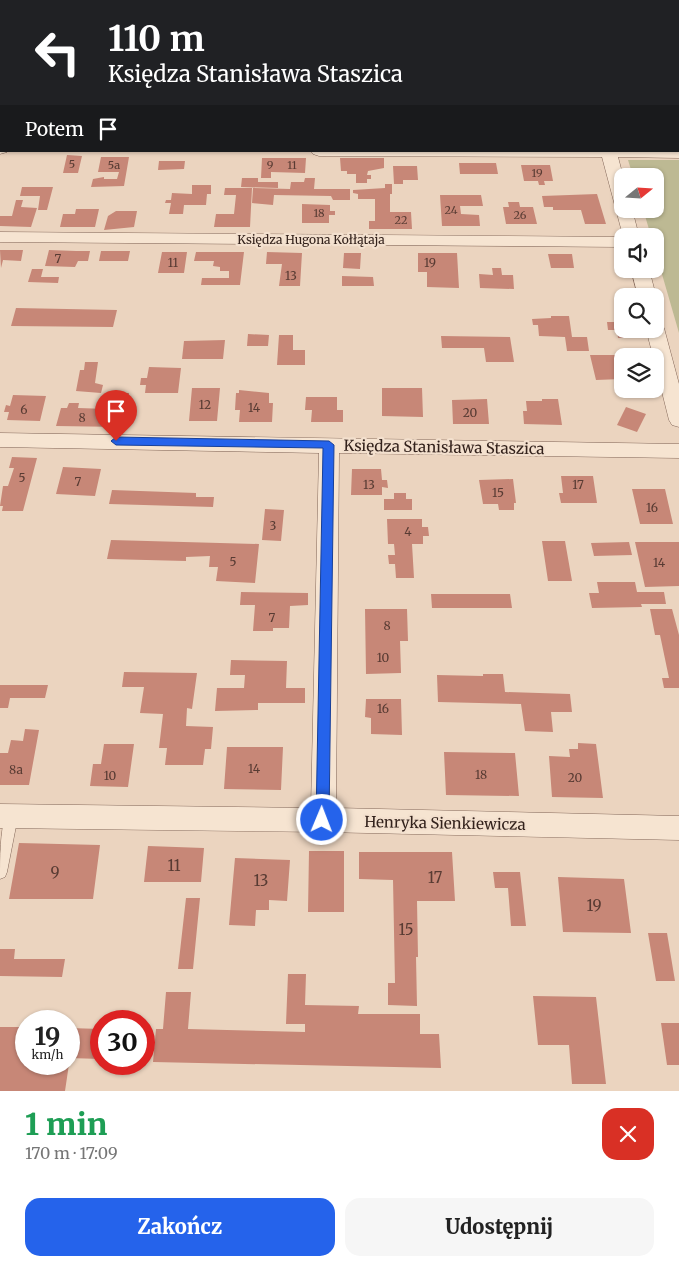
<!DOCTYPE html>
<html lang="pl">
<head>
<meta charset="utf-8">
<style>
  body { margin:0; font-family:Merriweather,serif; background:#f6f6f6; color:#222; height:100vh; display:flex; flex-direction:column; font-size:19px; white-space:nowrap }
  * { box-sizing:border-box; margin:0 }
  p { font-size:16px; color:#767676 }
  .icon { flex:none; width:28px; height:28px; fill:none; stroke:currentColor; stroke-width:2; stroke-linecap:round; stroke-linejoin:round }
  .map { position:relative; height:1091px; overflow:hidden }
  .side { display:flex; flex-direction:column; background:#fff; flex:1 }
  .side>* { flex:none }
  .guide { position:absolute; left:0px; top:0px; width:680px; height:152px; box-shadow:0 1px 4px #0004; background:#202124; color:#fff; overflow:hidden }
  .needle { width:32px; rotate:72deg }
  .fabs { position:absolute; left:614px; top:168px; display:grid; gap:10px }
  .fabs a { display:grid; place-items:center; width:50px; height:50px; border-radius:10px; background:#fff; box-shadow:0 1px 4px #0004; font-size:25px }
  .speed { position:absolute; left:15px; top:1010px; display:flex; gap:10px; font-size:25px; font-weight:700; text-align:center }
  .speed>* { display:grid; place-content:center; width:65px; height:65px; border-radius:50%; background:#fff; box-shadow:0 1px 4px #0004; line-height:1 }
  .speed small { font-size:12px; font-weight:400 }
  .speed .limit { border:8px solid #d22; background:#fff; color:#111 }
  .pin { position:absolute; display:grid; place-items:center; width:42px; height:42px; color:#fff; margin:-51px -21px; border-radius:50% 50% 50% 0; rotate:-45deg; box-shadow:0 0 5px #0007 }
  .pin .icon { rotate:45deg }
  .me { position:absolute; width:55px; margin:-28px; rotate:1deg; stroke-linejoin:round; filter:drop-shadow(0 0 4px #0008) }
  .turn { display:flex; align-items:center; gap:18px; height:105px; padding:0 25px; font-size:22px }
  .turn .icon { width:65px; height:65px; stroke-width:2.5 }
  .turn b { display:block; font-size:35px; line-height:42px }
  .then { display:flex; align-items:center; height:48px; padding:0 25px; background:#0003; gap:10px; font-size:19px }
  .round { display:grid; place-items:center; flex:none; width:52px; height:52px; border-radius:15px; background:#f6f6f6 }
  .headline { display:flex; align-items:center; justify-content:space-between; height:85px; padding:0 25px }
  h1 { font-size:30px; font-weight:800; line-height:38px; color:#1e9e55 }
  .button { display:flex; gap:10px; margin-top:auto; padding:10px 25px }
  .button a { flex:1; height:58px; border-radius:15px; background:#2563eb; color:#fff; font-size:20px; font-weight:800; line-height:58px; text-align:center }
  .button a+a { background:#f6f6f6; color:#222 }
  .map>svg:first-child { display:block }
  .cemetery { fill:#bdb993 }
  .building { fill:#c78777 }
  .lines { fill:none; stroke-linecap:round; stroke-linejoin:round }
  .lane-casing { stroke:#826658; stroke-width:1 }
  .street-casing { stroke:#826658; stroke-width:1 }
  .lane { fill:#f6e4d1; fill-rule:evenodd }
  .street { fill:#f6e4d1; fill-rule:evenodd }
  .route { fill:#2563eb; stroke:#184099 }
  .labels { text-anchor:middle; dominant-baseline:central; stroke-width:4.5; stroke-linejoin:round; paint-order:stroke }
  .far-number-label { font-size:11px; fill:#583b33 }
  .far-street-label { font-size:12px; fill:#33221c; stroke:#f3e0ce }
  .number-label { font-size:12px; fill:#583b33 }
  .street-label { font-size:15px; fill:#33221c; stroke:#f3e0ce }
  .near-number-label { font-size:15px; fill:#583b33 }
</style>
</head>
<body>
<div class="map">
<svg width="679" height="1091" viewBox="0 0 679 1091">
  <rect width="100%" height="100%" fill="#ebd4bf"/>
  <!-- cemetery -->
  <path class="cemetery" d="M628,160H679V333L655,250V236H651L643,209H655V176H633Z"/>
  <!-- building -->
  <path class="building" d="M67,155L82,156L78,173H63Z
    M101,157H129L124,186L91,187L93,179L104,177V179H117L119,172H98Z
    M262,158H306L305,173L271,172V178H261Z
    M340,158H384V168L368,171L367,175H371V179H367V183H356V174H347V171H341Z
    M159,161H185L184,169L158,170Z
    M459,163H496L498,174H460Z
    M521,165H550L553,181H544L545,185H539L538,181H524Z
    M393,166H417L418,180H403V184H394Z
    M242,178H258V182H278V188L241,187Z
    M305,178H315L314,189H350V200H333L331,196L274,195L273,205L252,203L253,188L290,189L291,182H304Z
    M385,184H392V194H390V212H411L412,229H369V221H375V199H358V194L353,193V190L385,188Z
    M192,185H211V194H207L206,205H184L183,214H169L171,203H165L166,200H171L172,193L192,194Z
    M22,187H53L47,210H38L40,196H20Z
    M225,188H252L250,227H214L216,214H234L236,195H224Z
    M597,194L606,224H585L581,210H553V207H544L542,196Z
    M440,195H481L483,206H460L461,214L479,215L480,226H442Z
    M16,200H23L21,207L37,208L31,227L0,226V216H12Z
    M508,202H519L520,207H533L537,224H506L503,207H509Z
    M302,204L330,205V211H335V215H329V223H302Z
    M76,209H99L95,227H60L63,214H75Z
    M116,211H137L134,227L104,230L108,216Z
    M0,250H23L21,261L3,260L1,268Z
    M49,250L76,251H90L88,261H78L75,267L45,266Z
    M101,251H130L128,261H99Z
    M162,252H187L184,273H158Z
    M196,252H244L240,285H201L202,278H229V271H220V267L213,266L214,261H194Z
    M267,252L302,253L300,286H279L282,264H266Z
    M344,253H361L360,269L343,268Z
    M418,253H457L459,288L427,287V272H418Z
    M548,254H572L574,268H551Z
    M492,268H501L502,275H513L514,289L480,288L479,274L493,275Z
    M32,269H43L41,277H59L58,283L28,282Z
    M342,276L373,277L374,286H342Z
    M16,308L117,310L113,327L11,326Z
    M551,316H569L572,337H587L589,351H567L565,337L539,336L538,325H533L532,319L551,318Z
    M607,322H622V329H632L635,338H618L617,330H608Z
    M248,334L269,335L268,346H247Z
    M279,335H293V350H305V365H277Z
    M441,336L510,337L514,362H486L484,348H442Z
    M225,340L223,359H182L184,341Z
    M590,355H621L622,379L596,380Z
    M85,362H98L95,383L103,385L101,393L76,391L80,370H84Z
    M149,367L181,368L178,393H145L146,385H140L141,378H147Z
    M192,388H220L217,421H189Z
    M382,388H422L423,417L382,416Z
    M239,390L269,393V403H273L272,422H239L240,410H235L236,393H239Z
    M121,393H129L123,427L56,426L61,408H67L69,403H79L78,408L108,409L109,399H120Z
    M13,395L46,396L40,421L7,420L9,412H4L6,405L10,406Z
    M306,397H337V410H343V422H311L312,410H305Z
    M487,399L489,424H453L452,400Z
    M542,399H558L562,425L524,424L523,411H527L526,401H542Z
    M626,407L646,414L637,432L617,425Z
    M12,457L37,458L23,511H2L3,506H0L3,486H8L14,468H9Z
    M63,467L101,469L95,496L56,494Z
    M352,469H381L382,480H387L388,488L382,487V495H351Z
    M561,476H593L597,503H561L559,493H563Z
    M513,479L516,503H514V510H499L498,504H483L479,480Z
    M632,489H665L673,524H640Z
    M112,490L196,493V497H214L213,507L109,504Z
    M394,493H406V499H412V510H384V499H394Z
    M265,509L284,510L281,541L262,540Z
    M387,519H422V527H428L429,536H423V544H412L414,578H396L395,564H389L388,555H395L394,544H388Z
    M111,540L259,544L255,583L216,581L218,567H209L210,556L186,557V561L107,559Z
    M542,541H565L572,581H548Z
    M629,542L632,555L594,556L591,543Z
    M635,542H679V586L645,587Z
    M597,582H635L637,592H664L666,604H641L642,607L592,608L589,593H599Z
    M241,592L308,593V605L290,606L289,628H273V631H253L255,605H240Z
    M431,594H510L512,608H432Z
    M365,609H407L408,641H400L401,673L366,674Z
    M650,609H672L679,635V688H664L662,678H669L660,635H655Z
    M231,660L287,661L286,688H305V703H258V710L215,711L217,688H244L245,675H230Z
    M124,672L197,673L192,709L187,708L186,726L213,727L211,749H205L203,765H165L167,748H159L163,714L140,713L144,687H122Z
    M483,674H503L505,692L570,694L572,712H551L553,732L525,731L521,704L438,702L437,675L483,676Z
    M0,685H48L45,698H10L8,708H0Z
    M366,699H401L402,735L371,734V718L365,717Z
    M25,729L39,730L29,785H0V753H8L11,740L23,741Z
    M578,743L596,744L603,798L552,797L549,756L570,757L569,749H578Z
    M104,744H134L128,787L90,786L93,764H101Z
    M227,747H283L281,790L224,789Z
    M444,752L515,753L519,796L446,795Z
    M19,843L100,845L93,899H9Z
    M148,846L204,848L201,882H144Z
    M309,851H344V912H308Z
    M359,852H452L455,901H417L418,957H416L417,1006L388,1005V983H395L393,880L359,879Z
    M235,858L290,860L287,901L269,900V910H256L255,926L229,925Z
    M493,872H520L526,926H511L508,888H495Z
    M558,877L624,879L631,933L563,932Z
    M186,898H200L193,969H178Z
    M648,933H667L675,981H656Z
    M0,949H15L14,959H65L62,977L0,976Z
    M288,974H306L305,1005L359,1006L358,1014H420V1034H439L441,1068L153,1062L156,1029H163L166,992H191L188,1029L305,1032V1024H286Z
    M533,996L596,997L606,1084H572L569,1045H538Z
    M661,1023H679V1065H667Z
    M0,1027H26V1064H69L65,1091H0Z
    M69,1028L101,1029V1059L69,1058Z
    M144,1030H150L147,1061H144Z"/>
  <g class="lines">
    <!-- lane casing -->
    <g class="lane-casing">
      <path id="lane" d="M11,810L16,812L18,816L7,872L5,877L0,879C0,857 0,832 6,812Z"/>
    </g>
    <!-- street casing -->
    <g class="street-casing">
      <path id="street" d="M539,0H553V1H539Z
        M0,144L1,151L7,152L0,154Z
        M679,148V158L618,157L623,176L622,209H632L639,236H623L602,157L319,156L313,154L311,151H679Z
        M0,232L622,237V247L0,242Z
        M631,269H649L656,296L655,297L638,296Z
        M655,322L661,324L664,328L679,384V427L672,425L669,420L655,364V356H653L646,329H655Z
        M0,433L679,444V458L339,453L336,808L679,816V840L323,832L0,828V804L311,808L319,453L0,447Z"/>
    </g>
    <!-- lane -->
    <use href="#lane" class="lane"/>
    <!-- street -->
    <use href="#street" class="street"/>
  </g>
  <!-- route -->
  <path class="route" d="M116,437L329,441L334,445L329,820L327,824L322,826L318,824L316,820L323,448L116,445L111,441Z"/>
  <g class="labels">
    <!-- far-number labels -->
    <g class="far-number-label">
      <text x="72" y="164">5</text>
      <text x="114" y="165">5a</text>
      <text x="270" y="165">9</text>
      <text x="292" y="165">11</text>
      <text x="537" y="173">19</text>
      <text x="451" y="210">24</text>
      <text x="319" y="213">18</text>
      <text x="520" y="215">26</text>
      <text x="401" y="220">22</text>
    </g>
    <!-- far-street labels -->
    <g class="far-street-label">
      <text x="311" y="239">Księdza Hugona Kołłątaja</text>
    </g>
    <!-- number labels -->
    <g class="number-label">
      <text x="58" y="258">7</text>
      <text x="173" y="262">11</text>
      <text x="430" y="262">19</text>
      <text x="291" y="275">13</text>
      <text x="205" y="404">12</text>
      <text x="254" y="407">14</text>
      <text x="24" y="409">6</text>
      <text x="470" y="412">20</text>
      <text x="82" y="417">8</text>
      <text x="22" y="477">5</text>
      <text x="78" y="481">7</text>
      <text x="369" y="484">13</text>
      <text x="578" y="484">17</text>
      <text x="498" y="492">15</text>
      <text x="652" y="507">16</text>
      <text x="273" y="525">3</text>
      <text x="408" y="531">4</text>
      <text x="233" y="561">5</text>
      <text x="659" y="562">14</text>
      <text x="272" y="617">7</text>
      <text x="387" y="625">8</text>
      <text x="383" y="657">10</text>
      <text x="383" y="708">16</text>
      <text x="254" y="768">14</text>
      <text x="16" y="769">8a</text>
      <text x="481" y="774">18</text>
      <text x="110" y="775">10</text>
      <text x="575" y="777">20</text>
    </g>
    <!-- street labels -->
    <g class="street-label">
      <text transform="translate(444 447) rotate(1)">Księdza Stanisława Staszica</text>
      <text transform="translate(445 823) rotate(1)">Henryka Sienkiewicza</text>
    </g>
    <!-- near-number labels -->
    <g class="near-number-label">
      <text x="174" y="865">11</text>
      <text x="55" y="872">9</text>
      <text x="435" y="877">17</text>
      <text x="261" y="880">13</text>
      <text x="594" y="905">19</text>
      <text x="406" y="929">15</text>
    </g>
  </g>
</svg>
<div class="fabs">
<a><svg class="needle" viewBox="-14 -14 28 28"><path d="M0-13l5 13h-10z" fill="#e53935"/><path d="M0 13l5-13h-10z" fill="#767676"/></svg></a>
<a><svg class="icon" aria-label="sound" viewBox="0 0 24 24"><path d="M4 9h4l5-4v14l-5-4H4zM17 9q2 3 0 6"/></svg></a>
<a><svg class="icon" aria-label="search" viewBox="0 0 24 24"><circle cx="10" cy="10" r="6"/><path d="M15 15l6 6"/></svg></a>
<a><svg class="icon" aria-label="layers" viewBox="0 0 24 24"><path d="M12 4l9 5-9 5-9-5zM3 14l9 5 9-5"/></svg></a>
</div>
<div class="speed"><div>19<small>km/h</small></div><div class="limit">30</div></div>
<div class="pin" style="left:116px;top:441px;background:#d93025"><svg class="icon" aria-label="arrive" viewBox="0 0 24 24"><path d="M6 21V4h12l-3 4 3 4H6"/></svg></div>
<svg class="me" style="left:322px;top:820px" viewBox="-20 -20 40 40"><circle r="17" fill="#2563eb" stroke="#fff" stroke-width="3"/><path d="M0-11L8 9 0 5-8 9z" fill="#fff"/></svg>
<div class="guide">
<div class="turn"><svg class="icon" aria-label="left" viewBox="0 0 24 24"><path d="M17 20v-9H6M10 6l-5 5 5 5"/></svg><div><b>110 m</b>Księdza Stanisława Staszica</div></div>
<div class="then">Potem<svg class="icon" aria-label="arrive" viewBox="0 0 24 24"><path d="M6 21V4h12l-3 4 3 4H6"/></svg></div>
</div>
</div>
<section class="side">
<div class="headline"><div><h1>1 min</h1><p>170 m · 17:09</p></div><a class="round" style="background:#d93025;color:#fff"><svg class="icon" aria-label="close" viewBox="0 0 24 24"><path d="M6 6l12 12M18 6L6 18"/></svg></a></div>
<div class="button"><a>Zakończ</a><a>Udostępnij</a></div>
</section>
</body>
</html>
